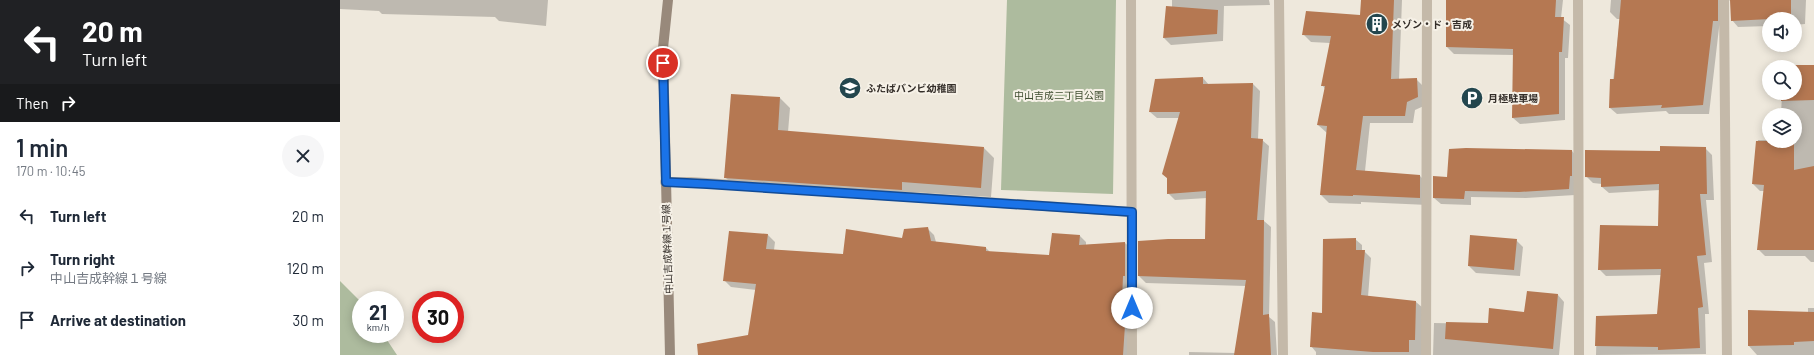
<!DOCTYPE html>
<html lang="en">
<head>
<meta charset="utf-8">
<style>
  body { margin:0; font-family:Barlow,"Noto Sans JP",sans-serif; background:#f6f6f7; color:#1f2937; height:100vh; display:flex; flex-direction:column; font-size:15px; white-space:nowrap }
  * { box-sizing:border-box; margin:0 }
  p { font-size:13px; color:#747a83 }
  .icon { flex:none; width:22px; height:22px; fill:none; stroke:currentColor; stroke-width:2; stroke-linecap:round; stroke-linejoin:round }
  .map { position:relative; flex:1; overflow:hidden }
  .panel { display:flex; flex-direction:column; background:#fff; width:340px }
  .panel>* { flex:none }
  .hud { background:#202124; color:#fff; overflow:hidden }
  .controls { position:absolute; left:1422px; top:12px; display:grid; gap:8px }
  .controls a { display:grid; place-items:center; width:40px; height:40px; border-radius:50%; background:#fff; box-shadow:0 2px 10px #0003; font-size:20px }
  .speed { position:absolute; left:12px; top:291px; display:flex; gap:8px; font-size:20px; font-weight:700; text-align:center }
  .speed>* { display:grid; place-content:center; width:52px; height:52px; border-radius:50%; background:#fff; box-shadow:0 2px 10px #0003; line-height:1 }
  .speed small { font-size:10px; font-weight:400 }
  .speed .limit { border:6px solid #d22; background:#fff; color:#111 }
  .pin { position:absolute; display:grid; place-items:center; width:34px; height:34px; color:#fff; margin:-17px; border:2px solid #fff; border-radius:50%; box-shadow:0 1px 4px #0007 }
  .me { position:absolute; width:44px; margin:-22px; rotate:0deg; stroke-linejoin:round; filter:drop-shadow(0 0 3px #0008) }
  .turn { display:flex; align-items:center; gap:14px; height:84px; padding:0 16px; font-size:18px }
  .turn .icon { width:52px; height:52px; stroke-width:2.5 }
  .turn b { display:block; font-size:28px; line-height:34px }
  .then { display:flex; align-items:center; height:38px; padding:0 16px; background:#0003; gap:8px; font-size:15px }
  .round { display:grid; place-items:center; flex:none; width:42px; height:42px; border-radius:21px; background:#f6f6f7 }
  .overview { display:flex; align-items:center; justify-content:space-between; height:68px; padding:0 16px }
  h1 { font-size:24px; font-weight:600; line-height:30px }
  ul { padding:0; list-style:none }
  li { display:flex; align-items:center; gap:12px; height:52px; padding:0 16px }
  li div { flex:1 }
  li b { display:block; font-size:15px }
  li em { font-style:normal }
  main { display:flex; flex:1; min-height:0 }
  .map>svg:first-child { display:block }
  .green { fill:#adbb9e }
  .shadow { fill:#0003 }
  .building { fill:#b57852 }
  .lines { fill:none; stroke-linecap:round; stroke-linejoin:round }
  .street { stroke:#c4b9a9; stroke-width:10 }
  .secondary { stroke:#98897b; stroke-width:10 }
  .route-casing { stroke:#114b97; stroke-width:10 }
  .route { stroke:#1a73e8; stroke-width:7 }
  .labels { text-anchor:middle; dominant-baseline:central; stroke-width:4; stroke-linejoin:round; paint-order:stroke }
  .poi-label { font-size:10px; font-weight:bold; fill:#332d28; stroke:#f6f1e7; text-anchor:start }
  .park-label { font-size:10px; fill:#3e4d2f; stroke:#f6f1e7 }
  .street-label { font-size:10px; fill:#332d28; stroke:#f6f1e7 }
</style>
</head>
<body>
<main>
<section class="panel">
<div class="hud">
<div class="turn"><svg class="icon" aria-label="left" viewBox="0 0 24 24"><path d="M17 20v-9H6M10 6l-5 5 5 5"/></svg><div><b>20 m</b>Turn left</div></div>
<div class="then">Then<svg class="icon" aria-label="right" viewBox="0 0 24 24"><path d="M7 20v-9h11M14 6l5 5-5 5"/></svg></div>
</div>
<div class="overview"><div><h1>1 min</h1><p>170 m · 10:45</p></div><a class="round"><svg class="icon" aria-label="close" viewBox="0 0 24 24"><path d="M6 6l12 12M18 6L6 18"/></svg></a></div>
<ul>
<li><svg class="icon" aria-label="left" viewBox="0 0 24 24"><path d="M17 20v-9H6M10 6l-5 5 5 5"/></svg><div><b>Turn left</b></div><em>20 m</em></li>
<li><svg class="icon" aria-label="right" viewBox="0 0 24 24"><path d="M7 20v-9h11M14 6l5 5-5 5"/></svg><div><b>Turn right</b><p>中山吉成幹線１号線</p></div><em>120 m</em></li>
<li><svg class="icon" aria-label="arrive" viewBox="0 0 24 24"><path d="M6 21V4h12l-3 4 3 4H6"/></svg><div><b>Arrive at destination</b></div><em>30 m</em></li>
</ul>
</section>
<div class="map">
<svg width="1474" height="355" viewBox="0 0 1474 355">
  <rect width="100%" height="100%" fill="#eee8dc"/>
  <!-- green -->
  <path class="green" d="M667,0H776L773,194L661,190Z
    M0,281L21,302V334H43L57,355H0Z"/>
  <!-- shadow -->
  <path class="shadow" d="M0,0H208L206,26L159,21L155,17L42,14L39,11L0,9Z
    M832,0H929L930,5L884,6L883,41L831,45L824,38L827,7L832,8Z
    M1022,0H1062L1059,80H1077L1085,88L1086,105L1075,110L1073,123H1030L1025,171L1080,176L1088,184V205L1021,202V204L989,203L981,195L987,133L978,125L985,89L983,86L990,43L971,42L963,34L1021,16Z
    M1223,0L1221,18L1230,25L1228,58H1225V120L1180,124L1173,118L1174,55L1114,54L1107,47V1Z
    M1271,0H1466L1465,24L1455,25V19H1429V26L1398,27L1392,20L1391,0L1387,1L1379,28L1369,114H1329L1326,111L1277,114L1270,108L1280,19H1277L1270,12Z
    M1474,66V262H1471L1465,256H1425L1418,249L1424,191H1420L1413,184L1418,140L1455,141V115H1441L1442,93H1455V67H1444Z
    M863,78L869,85L913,84L920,91L918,139L922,140L929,146L924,221L931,227L929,317L935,322L937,355H849V352L895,353L906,286L806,283L799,276L866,240L867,198L835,200L828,193V179L823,174L839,118H817L810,112L816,80Z
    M440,98L450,108L448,132L644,148L654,158L651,197L572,192V199L395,187L385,177Z
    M1365,148L1372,155L1374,200H1366L1372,262L1364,263L1369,314H1365L1366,354L1256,355L1257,317L1318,315L1321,275L1266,276L1259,269L1319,228L1320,190L1269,193L1262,187V184L1253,183L1246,176L1321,152Z
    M1232,151L1238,158L1235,195L1186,198L1131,197V205L1101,204L1094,198L1108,178Z
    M587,228L594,235L596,242L646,248L650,252L710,256L740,236L746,242V245L785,243L792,249L790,355H384L409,336L416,290L391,287L384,280L390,232L428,235L435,242L434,250L504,255L562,239Z
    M1015,239L1022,245V251H1024L1031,258L1028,297L1076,302L1083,308L1086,355H976V352L971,346Z
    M1176,240L1183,247L1180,276L1136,273L1129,266Z
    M1218,295L1224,302L1219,355H1093L1094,323L1149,324L1185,313Z
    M1468,308H1474V355H1417L1409,346L1468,313Z"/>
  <!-- building -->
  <path class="building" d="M1021,0H1054L1051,79L1077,78L1078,97L1067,102L1065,116H1023L1016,170L1080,175V198L1013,195V196L980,195L987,126L977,125L985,86H981L991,36L962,35L966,11L1020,15Z
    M1106,0H1216L1215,17H1224L1222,52H1219V114L1172,118L1173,49L1106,47Z
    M1281,0H1378V21H1373L1363,105L1321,108L1322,105L1269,108L1270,79H1274Z
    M1390,0H1451V18L1391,21Z
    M826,6L878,10L877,34L823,38Z
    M1443,65H1474V100L1441,101V93H1455V67H1443Z
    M863,77V84L913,83L911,138L923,139L917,220H924L923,315L929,314L931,355H894L906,280L798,276V241L828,239H865L866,191L827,194V178L822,174L840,112H809L815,79Z
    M391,94L440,97L438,130L644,147L641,188L562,182V190L384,178Z
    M1416,141H1454V170L1474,166V250H1417L1424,185L1412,184Z
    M1320,146L1366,147L1367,194H1360L1366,255L1357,256L1363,307L1358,308L1360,348L1318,350V347L1255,346L1256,316L1317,314L1321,269L1258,270L1260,225L1318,226L1319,184L1261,187V178L1245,177V150L1320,151Z
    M1126,148L1232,150V176H1230L1229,189L1179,192L1125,191L1124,199L1093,198V176L1107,177L1109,149Z
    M588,227L591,241L646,247V251L709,255L712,233L740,235L739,245L785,242V276H783L781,325H785L783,355H358L357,344L408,335L416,284L383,281L389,231L428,234L426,249L503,254L506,229L562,238L564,229Z
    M1130,235L1177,239L1174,270L1128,266Z
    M1016,238V250H1025L1021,295L1076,301L1075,340H1069V352H1033L970,347L972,312L982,313L983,239Z
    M1187,291L1218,294L1213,349L1105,339L1106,322L1148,323L1149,308L1184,312Z
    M1408,310L1474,312V341L1454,342V345L1408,346Z"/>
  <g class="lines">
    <!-- street -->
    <path class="street" d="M791,0L792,355
      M939,0L943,355
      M1238,0L1239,355
      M1384,0L1387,355
      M325,182H351L792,212
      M1086,355L1087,0"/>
    <!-- secondary -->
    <path class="secondary" d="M328,0L323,48L330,355"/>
  </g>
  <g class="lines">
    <!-- route casing -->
    <g class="route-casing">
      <path id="route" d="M323,63L326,182L367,184L792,212V308"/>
    </g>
    <!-- route -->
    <use href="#route" class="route"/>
  </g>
  <!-- icons -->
  <defs>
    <g id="building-disc" transform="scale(1.15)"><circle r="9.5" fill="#23464e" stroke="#f6f1e7"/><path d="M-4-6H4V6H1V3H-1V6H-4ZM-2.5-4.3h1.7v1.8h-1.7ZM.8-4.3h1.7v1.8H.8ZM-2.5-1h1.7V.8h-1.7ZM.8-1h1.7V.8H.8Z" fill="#fff"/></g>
    <g id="school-disc" transform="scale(1.15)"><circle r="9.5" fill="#23464e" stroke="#f6f1e7"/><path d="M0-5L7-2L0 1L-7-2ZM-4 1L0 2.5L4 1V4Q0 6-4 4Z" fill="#fff"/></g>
    <g id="parking-disc" transform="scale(1.15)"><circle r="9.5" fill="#23464e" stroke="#f6f1e7"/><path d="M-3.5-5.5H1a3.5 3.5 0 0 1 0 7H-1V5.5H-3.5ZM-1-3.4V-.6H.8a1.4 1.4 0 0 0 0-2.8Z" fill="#fff"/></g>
  </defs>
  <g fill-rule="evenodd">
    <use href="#building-disc" x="1037" y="24"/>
    <use href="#school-disc" x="510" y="88"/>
    <use href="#parking-disc" x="1132" y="98"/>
  </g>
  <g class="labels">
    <!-- poi labels -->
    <g class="poi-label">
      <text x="1052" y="24">メゾン・ド・吉成</text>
      <text x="526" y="88">ふたばバンビ幼稚園</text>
      <text x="1148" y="98">月極駐車場</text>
    </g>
    <!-- park labels -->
    <g class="park-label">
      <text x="719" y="95">中山吉成二丁目公園</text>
    </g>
    <!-- street labels -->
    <g class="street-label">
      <text transform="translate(327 249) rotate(-92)">中山吉成幹線１号線</text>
    </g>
  </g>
</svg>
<div class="controls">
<a><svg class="icon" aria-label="sound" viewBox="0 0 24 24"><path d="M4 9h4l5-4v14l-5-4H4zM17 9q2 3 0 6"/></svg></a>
<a><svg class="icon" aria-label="search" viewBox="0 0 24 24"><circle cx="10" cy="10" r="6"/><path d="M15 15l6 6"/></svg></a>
<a><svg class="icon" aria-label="layers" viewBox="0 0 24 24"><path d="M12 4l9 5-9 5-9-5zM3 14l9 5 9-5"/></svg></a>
</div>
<div class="speed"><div>21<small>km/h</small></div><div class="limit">30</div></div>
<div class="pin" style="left:323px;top:63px;background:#d93025"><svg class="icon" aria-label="arrive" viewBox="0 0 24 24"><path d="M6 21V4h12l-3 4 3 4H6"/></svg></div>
<svg class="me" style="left:792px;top:308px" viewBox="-20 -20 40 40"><circle r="19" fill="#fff"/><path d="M0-13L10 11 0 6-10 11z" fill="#1a73e8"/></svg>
</div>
</main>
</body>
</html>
